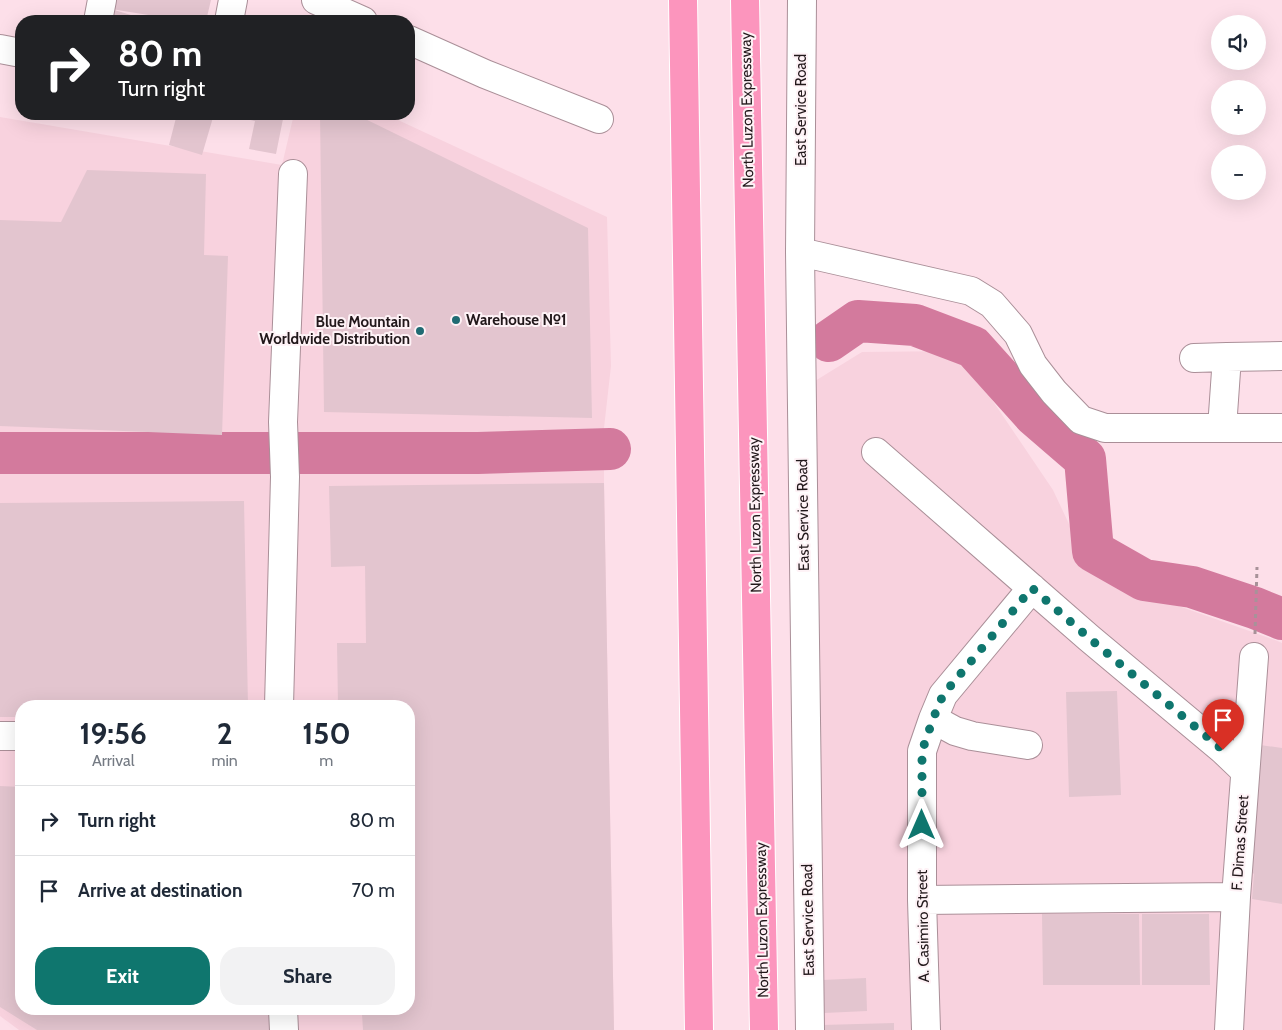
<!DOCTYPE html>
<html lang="en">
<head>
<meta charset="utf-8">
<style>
  body { margin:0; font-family:Cabin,sans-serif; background:#f2f2f3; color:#1f2937; height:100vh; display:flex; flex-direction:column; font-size:19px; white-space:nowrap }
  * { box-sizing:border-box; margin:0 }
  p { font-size:16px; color:#747a83 }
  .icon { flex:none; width:28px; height:28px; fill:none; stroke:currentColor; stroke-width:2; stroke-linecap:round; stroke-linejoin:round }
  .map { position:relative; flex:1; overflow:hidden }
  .panel { position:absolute; left:15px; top:700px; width:400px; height:315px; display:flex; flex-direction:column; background:#fff; border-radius:20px; box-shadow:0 5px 20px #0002 }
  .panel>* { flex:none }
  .top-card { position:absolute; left:15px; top:15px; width:400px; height:105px; border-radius:20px; box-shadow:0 5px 20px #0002; background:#202124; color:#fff; overflow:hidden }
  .fabs { position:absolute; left:1211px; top:15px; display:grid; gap:10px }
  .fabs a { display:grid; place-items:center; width:55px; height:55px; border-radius:50%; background:#fff; box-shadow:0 5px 20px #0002; font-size:25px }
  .pin { position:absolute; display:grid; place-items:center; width:42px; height:42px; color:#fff; margin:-51px -21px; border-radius:50% 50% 50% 0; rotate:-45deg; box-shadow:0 0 5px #0007 }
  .pin .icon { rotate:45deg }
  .me { position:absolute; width:55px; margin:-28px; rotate:0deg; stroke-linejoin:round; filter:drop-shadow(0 0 4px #0008) }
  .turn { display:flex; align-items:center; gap:18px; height:105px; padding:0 20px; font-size:22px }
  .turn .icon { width:65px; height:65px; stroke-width:2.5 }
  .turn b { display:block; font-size:35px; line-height:42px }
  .eta { display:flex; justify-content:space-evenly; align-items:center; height:85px; text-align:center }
  .eta b { font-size:30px; font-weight:800; line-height:35px }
  .primary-button { display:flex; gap:10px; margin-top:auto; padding:10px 20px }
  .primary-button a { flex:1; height:58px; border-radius:20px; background:#0f766e; color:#fff; font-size:20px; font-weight:800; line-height:58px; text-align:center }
  .primary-button a+a { background:#f2f2f3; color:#1f2937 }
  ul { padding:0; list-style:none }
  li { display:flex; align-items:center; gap:15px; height:70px; padding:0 20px; border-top:1px solid #e0e1e3 }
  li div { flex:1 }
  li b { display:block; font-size:19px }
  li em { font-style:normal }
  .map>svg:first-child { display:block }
  .built { fill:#f8d2de; fill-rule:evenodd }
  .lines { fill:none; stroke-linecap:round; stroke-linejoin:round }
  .river { stroke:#d37a9d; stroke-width:42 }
  .building { fill:#e3c5cf }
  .minor-casing { stroke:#aa8f98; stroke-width:30 }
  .highway-casing { stroke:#fff; stroke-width:30 }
  .path { stroke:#a89299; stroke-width:3; stroke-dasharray:4 4; stroke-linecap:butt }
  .minor { stroke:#fff; stroke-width:28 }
  .highway { stroke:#fc95bd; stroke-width:28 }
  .route { stroke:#0f766e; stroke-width:9; stroke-dasharray:0 16.2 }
  .poi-dot { fill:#206b73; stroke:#fef2f6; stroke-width:2 }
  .labels { text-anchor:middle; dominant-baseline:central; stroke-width:4; stroke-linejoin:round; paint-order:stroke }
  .street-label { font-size:15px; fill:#22181b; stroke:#fef2f6 }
  .poi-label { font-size:15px; font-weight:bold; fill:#22181b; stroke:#fef2f6; text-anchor:start }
</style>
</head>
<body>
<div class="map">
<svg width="1282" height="1030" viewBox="0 0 1282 1030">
  <rect width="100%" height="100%" fill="#fddfe9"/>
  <!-- built -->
  <path class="built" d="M294,114H385L607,217L611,366L604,428V483L614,1030H19L0,1016V117L282,165ZM21,706H409V1009H21Z
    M959,351L1053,490L1084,556L1159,599L1275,640L1282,643V1030H820L815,381L862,352Z"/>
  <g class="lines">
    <!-- river -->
    <path class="river" d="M829,341L858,321L915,325L973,347L1034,415L1085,459L1093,551L1144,580L1192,587L1255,608L1282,619
      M0,453H478L610,449"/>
  </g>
  <!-- building -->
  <path class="building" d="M112,0H211L206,21H160L161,17L111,9L151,21H108Z
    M177,114H214L202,155L169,145Z
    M224,114H284L276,154L249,149L255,121Z
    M320,114H355L588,228L592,418L324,412Z
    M87,170L206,174L204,255L228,256L222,435L0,426V220L61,222Z
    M604,483L614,1030H363L362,1014H343V1009H409V706H338L337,643H366L365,566L331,567L329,486Z
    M244,501L248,706H21V717H0V503Z
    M1117,691L1121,795L1069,797L1066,692Z
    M1260,745L1282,748V904L1252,899L1254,874L1249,870Z
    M0,786L21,787V1009H271L270,1030H37L0,1007Z
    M1042,914H1139L1140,985H1043Z
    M1142,914H1209L1210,985H1142Z
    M866,978L867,1011L824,1013L822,980Z
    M894,1023V1030H822V1025Z"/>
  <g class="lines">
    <!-- minor casing -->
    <g class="minor-casing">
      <path id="minor" d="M316,0L363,21
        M802,0L800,252L810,1030
        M98,21L102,0
        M229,21L233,0
        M409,40L485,74L599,119
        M0,49L21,53
        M800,252L971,291L992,304L1018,334L1033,365L1054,392L1081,420L1105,428H1282
        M1227,357L1282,356
        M1194,358L1227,357L1222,428
        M876,452L1089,638L1223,750L1245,771
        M279,706L285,477L283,422L293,174
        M933,719L955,731L972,736L1028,745
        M0,736H21
        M922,900L1236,897
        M283,1009L284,1030
        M926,1030L922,900V751L933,719L943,695L1032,588
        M1229,1030L1236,897L1254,657"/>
    </g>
    <!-- highway casing -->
    <g class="highway-casing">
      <path id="highway" d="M683,0L699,1030
        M745,0L764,1030"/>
    </g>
    <!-- path -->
    <path class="path" d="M1255,634L1257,567"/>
    <!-- minor -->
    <use href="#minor" class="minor"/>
    <!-- highway -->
    <use href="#highway" class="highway"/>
  </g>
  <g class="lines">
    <!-- route -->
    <path class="route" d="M922,825V751L933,719L943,695L1032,588L1089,638L1223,750"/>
  </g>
  <!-- markers -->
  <g class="poi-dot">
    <circle cx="456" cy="320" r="5"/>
    <circle cx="420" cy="331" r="5"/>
  </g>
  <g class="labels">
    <!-- street labels -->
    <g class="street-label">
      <text transform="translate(747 110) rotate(-91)">North Luzon Expressway</text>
      <text transform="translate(801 110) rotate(-90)">East Service Road</text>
      <text transform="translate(755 515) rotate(-91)">North Luzon Expressway</text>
      <text transform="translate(803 515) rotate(-91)">East Service Road</text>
      <text transform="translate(1240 843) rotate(-86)">F. Dimas Street</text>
      <text transform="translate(762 920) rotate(-91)">North Luzon Expressway</text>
      <text transform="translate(808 920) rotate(-91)">East Service Road</text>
      <text transform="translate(923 926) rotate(-91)">A. Casimiro Street</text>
    </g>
    <!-- poi labels -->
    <g class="poi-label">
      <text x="466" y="320">Warehouse №1</text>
      <text x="410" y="322" text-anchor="end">Blue Mountain<tspan x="410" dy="17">Worldwide Distribution</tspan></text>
    </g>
  </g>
</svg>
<div class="fabs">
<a><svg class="icon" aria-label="sound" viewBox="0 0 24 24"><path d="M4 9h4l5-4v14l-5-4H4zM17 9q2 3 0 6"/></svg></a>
<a>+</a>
<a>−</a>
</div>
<div class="pin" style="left:1223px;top:750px;background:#d93025"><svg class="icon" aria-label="arrive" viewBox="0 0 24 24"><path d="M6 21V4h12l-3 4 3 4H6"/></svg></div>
<svg class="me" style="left:922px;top:825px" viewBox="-20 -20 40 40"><path d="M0-17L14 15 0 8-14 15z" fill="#0f766e" stroke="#fff" stroke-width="4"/></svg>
<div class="top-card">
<div class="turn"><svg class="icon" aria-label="right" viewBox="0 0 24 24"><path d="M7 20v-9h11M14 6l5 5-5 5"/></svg><div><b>80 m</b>Turn right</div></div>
</div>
<section class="panel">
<div class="eta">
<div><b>19:56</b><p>Arrival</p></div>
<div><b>2</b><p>min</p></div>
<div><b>150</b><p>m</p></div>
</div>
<ul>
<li><svg class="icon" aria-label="right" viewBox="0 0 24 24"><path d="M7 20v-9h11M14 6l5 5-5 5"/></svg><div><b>Turn right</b></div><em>80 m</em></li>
<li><svg class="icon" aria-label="arrive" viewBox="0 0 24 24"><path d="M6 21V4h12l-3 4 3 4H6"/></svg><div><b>Arrive at destination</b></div><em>70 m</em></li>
</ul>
<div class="primary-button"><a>Exit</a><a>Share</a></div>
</section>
</div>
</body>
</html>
